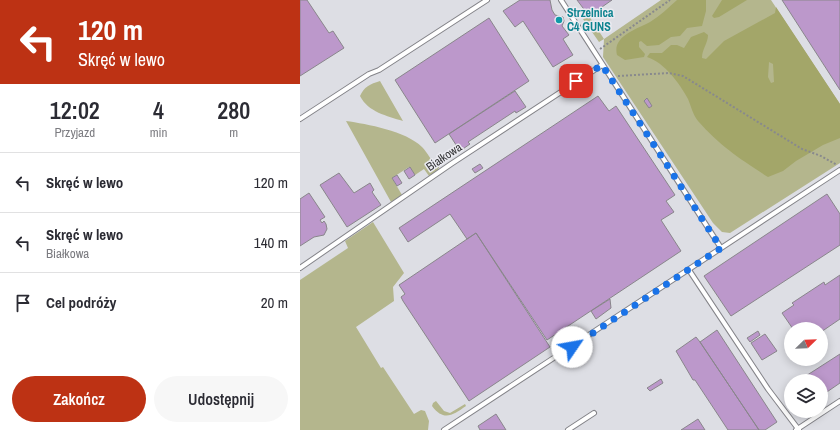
<!DOCTYPE html>
<html lang="pl">
<head>
<meta charset="utf-8">
<style>
  body { margin:0; font-family:"Archivo Narrow",sans-serif; background:#f7f7f7; color:#2b2b33; height:100vh; display:flex; flex-direction:column; font-size:15px; white-space:nowrap }
  * { box-sizing:border-box; margin:0 }
  p { font-size:13px; color:#7c7c81 }
  .icon { flex:none; width:22px; height:22px; fill:none; stroke:currentColor; stroke-width:2; stroke-linecap:round; stroke-linejoin:round }
  .map { position:relative; flex:1; overflow:hidden }
  .panel { display:flex; flex-direction:column; background:#fff; width:300px }
  .panel>* { flex:none }
  .guide { background:#bd3214; color:#fff; overflow:hidden }
  .needle { width:26px; rotate:67deg }
  .fabs { position:absolute; left:484px; top:322px; display:grid; gap:8px }
  .fabs a { display:grid; place-items:center; width:44px; height:44px; border-radius:50%; background:#fff; box-shadow:0 2px 10px #0003; font-size:20px }
  .pin { position:absolute; display:grid; place-items:center; width:34px; height:34px; color:#fff; margin:-17px; border-radius:8px; box-shadow:0 2px 6px #0006 }
  .me { position:absolute; width:44px; margin:-22px; rotate:57deg; stroke-linejoin:round; filter:drop-shadow(0 0 3px #0008) }
  .turn { display:flex; align-items:center; gap:14px; height:84px; padding:0 12px; font-size:18px }
  .turn .icon { width:52px; height:52px; stroke-width:2.5 }
  .turn b { display:block; font-size:28px; line-height:34px }
  .eta { display:flex; justify-content:space-evenly; align-items:center; height:68px; text-align:center }
  .eta b { font-size:24px; font-weight:600; line-height:28px }
  .button { display:flex; gap:8px; margin-top:auto; padding:8px 12px }
  .button a { flex:1; height:46px; border-radius:24px; background:#bd3214; color:#fff; font-size:16px; font-weight:600; line-height:46px; text-align:center }
  .button a+a { background:#f7f7f7; color:#2b2b33 }
  ul { padding:0; list-style:none }
  li { display:flex; align-items:center; gap:12px; height:60px; padding:0 12px; border-top:1px solid #e1e1e2 }
  li div { flex:1 }
  li b { display:block; font-size:15px }
  li em { font-style:normal }
  main { display:flex; flex:1; min-height:0 }
  .map>svg:first-child { display:block }
  .green { fill:#b4b68d }
  .forest { fill:#a3a669; fill-rule:evenodd }
  .building { fill:#bc98cb; stroke:#89868b }
  .lines { fill:none; stroke-linecap:round; stroke-linejoin:round }
  .lane-casing { stroke:#848489; stroke-width:6 }
  .path { stroke:#88898d; stroke-width:2; stroke-dasharray:2 2; stroke-linecap:butt }
  .lane { stroke:#fff; stroke-width:4 }
  .route { stroke:#1a73e8; stroke-width:7; stroke-dasharray:0 12.6 }
  .culture-dot { fill:#0f9aa8; stroke:#ebebf1; stroke-width:1.5 }
  .labels { text-anchor:middle; dominant-baseline:central; stroke-width:3; stroke-linejoin:round; paint-order:stroke }
  .culture-label { font-size:12px; font-weight:bold; fill:#0d838f; stroke:#ebebf1; text-anchor:start }
  .street-label { font-size:12px; fill:#373739; stroke:#ebebf1 }
</style>
</head>
<body>
<main>
<section class="panel">
<div class="guide">
<div class="turn"><svg class="icon" aria-label="left" viewBox="0 0 24 24"><path d="M17 20v-9H6M10 6l-5 5 5 5"/></svg><div><b>120 m</b>Skręć w lewo</div></div>
</div>
<div class="eta">
<div><b>12:02</b><p>Przyjazd</p></div>
<div><b>4</b><p>min</p></div>
<div><b>280</b><p>m</p></div>
</div>
<ul>
<li><svg class="icon" aria-label="left" viewBox="0 0 24 24"><path d="M17 20v-9H6M10 6l-5 5 5 5"/></svg><div><b>Skręć w lewo</b></div><em>120 m</em></li>
<li><svg class="icon" aria-label="left" viewBox="0 0 24 24"><path d="M17 20v-9H6M10 6l-5 5 5 5"/></svg><div><b>Skręć w lewo</b><p>Białkowa</p></div><em>140 m</em></li>
<li><svg class="icon" aria-label="arrive" viewBox="0 0 24 24"><path d="M6 21V4h12l-3 4 3 4H6"/></svg><div><b>Cel podróży</b></div><em>20 m</em></li>
</ul>
<div class="button"><a>Zakończ</a><a>Udostępnij</a></div>
</section>
<div class="map">
<svg width="540" height="430" viewBox="0 0 540 430">
  <rect width="100%" height="100%" fill="#dddee4"/>
  <!-- green -->
  <path class="green" d="M361,0H471L540,104V163L430,233L422,232L413,223L303,57L304,39L299,42L283,19L289,16L304,39Z
    M80,81L103,121C87,116 68,112 60,96C64,87 70,84 80,81Z
    M46,121C67,124 106,131 122,147C127,152 132,161 136,167L140,164L138,170L129,176L124,169L115,175L109,167L92,178L102,195L91,202Z
    M73,222L104,273L93,287L94,301L56,327L81,368L83,367L114,414L121,410L125,411L129,421L128,430H0V280L48,248L45,241Z
    M136,401L144,411L150,413L165,404L166,406C153,415 144,422 132,406L133,403Z"/>
  <!-- forest -->
  <path class="forest" d="M377,0H406V11L402,26L387,28L380,36L371,37L359,45L347,46L341,41L339,42V47L345,54L344,57L325,60L317,55C312,36 337,29 350,22C360,16 369,7 377,0Z
    M422,0H447L419,17L414,18L412,16Z
    M476,7L540,104V138L523,145L496,161L483,171L468,177C440,159 420,146 398,121C393,115 391,106 388,99C380,84 364,62 347,57L350,53H362L371,45H377L384,48L391,37L404,32L408,35C408,43 402,49 402,58L406,59L424,41L475,13ZM469,62L473,64L474,82L471,83L468,77Z"/>
  <!-- building -->
  <path class="building" d="M0,0H7L29,33L33,31L44,48L0,76Z
    M220,0H250L252,10L255,15L263,17L264,21L262,26L269,35L263,39L273,55L253,67L223,21L215,27L203,11Z
    M277,0H312L289,16Z
    M482,0H540V90Z
    M189,18L229,81L135,143L95,80Z
    M215,91L226,107L216,113L215,111L168,142L170,144L160,151L149,134Z
    M298,96L309,111L316,106L375,195L366,201L374,212L361,220L381,251L247,340L176,233L167,239L150,214L108,242L99,228Z
    M347,98L352,106L349,108L344,101Z
    M180,164L183,168L175,173L172,169Z
    M110,167L115,175L109,179L104,171Z
    M39,173L54,193L70,183L74,190L72,192L81,205L47,227L20,185Z
    M97,175L102,183L97,186L92,178Z
    M9,193L25,217L20,220L22,223L24,221L26,224L27,229L24,235L14,237L0,246V199Z
    M527,194L540,214V245L431,316L404,276Z
    M176,233L250,347L169,401L103,301L101,297L105,294L99,285Z
    M540,275V319L521,332V329H493L482,313L494,305L492,303L524,282L525,285Z
    M310,299L311,308L296,319L291,311Z
    M417,330L477,422L465,430H459L400,342Z
    M458,331L460,335L450,342L447,338Z
    M465,334L477,351L462,360L451,343Z
    M396,337L400,342L459,430H428L395,380H393L376,351Z
    M540,354V383L521,396V381H498Z
    M361,379L363,383L350,391L347,388Z
    M491,386V394L487,388Z
    M196,414L206,430H180L178,426Z
    M398,419L405,430H381Z"/>
  <g class="lines">
    <!-- lane casing -->
    <g class="lane-casing">
      <path id="lane" d="M261,0L421,248
        M0,119L69,74L79,70L187,0
        M0,268L151,164L302,65
        M389,270L468,389L499,430
        M144,430L540,170
        M268,430L294,413
        M496,430L540,401"/>
    </g>
    <!-- path -->
    <path class="path" d="M300,49L370,0
      M318,76L369,73L383,76L502,149L521,156L537,165"/>
    <!-- lane -->
    <use href="#lane" class="lane"/>
  </g>
  <g class="lines">
    <!-- route -->
    <path class="route" d="M272,347L421,248L302,65L276,81"/>
  </g>
  <!-- markers -->
  <circle class="culture-dot" cx="259" cy="20" r="4"/>
  <g class="labels">
    <!-- culture labels -->
    <g class="culture-label">
      <text x="267" y="13">Strzelnica<tspan x="267" dy="14">C4 GUNS</tspan></text>
    </g>
    <!-- street labels -->
    <g class="street-label">
      <text transform="translate(144 157) rotate(-34)">Białkowa</text>
    </g>
  </g>
</svg>
<div class="fabs">
<a><svg class="needle" viewBox="-14 -14 28 28"><path d="M0-13l5 13h-10z" fill="#e53935"/><path d="M0 13l5-13h-10z" fill="#7c7c81"/></svg></a>
<a><svg class="icon" aria-label="layers" viewBox="0 0 24 24"><path d="M12 4l9 5-9 5-9-5zM3 14l9 5 9-5"/></svg></a>
</div>
<div class="pin" style="left:276px;top:81px;background:#d93025"><svg class="icon" aria-label="arrive" viewBox="0 0 24 24"><path d="M6 21V4h12l-3 4 3 4H6"/></svg></div>
<svg class="me" style="left:272px;top:347px" viewBox="-20 -20 40 40"><circle r="19" fill="#fff"/><path d="M0-13L10 11 0 6-10 11z" fill="#1a73e8"/></svg>
</div>
</main>
</body>
</html>
